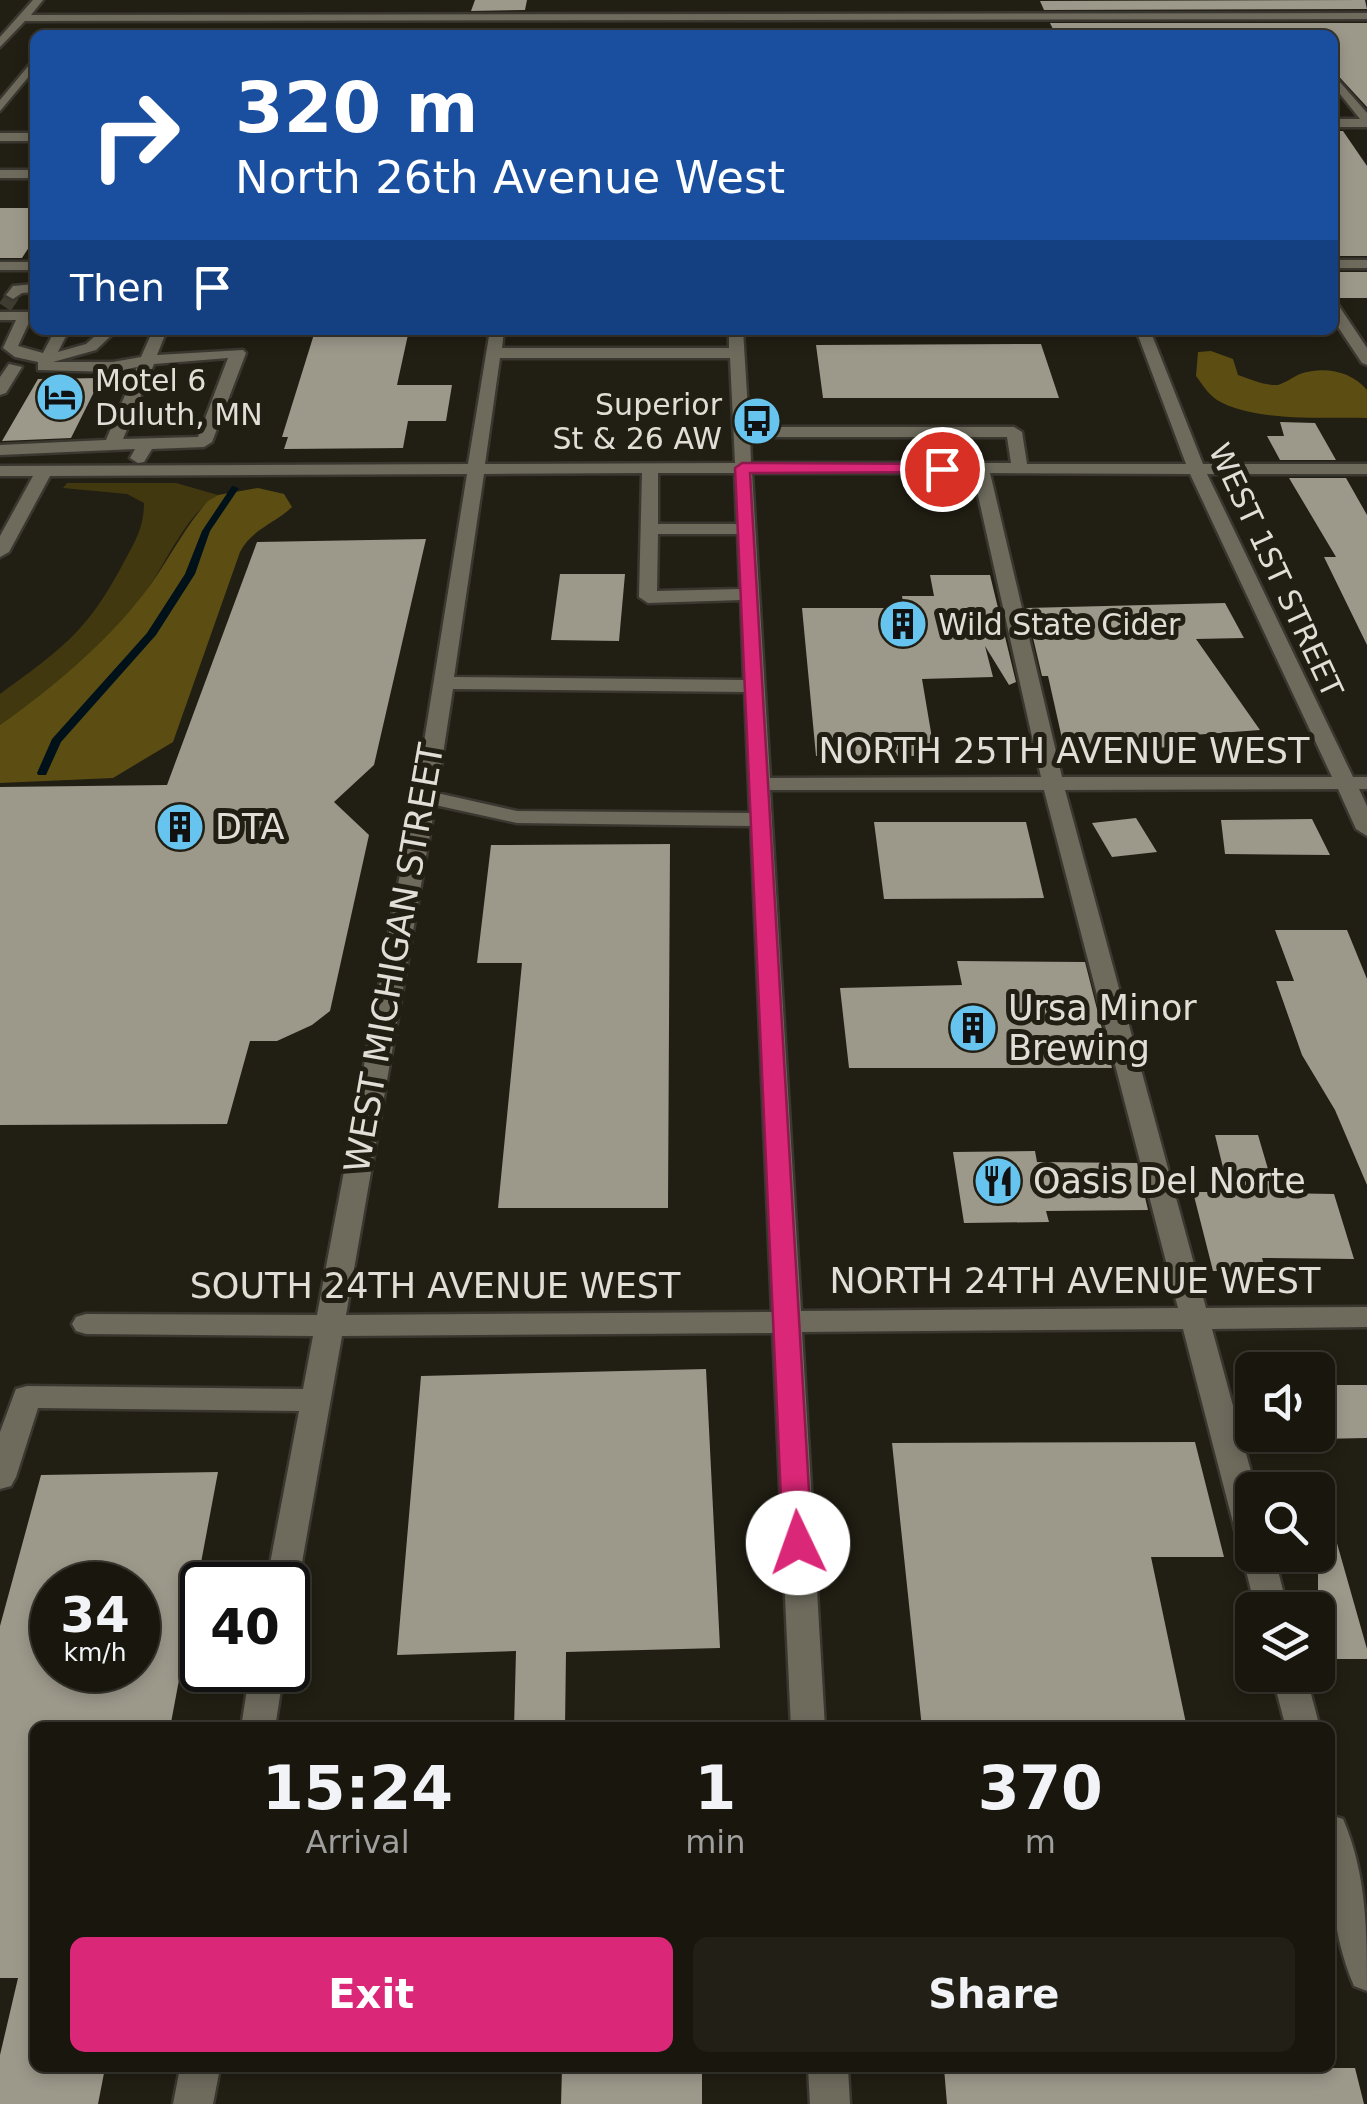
<!DOCTYPE html>
<html lang="en">
<head>
<meta charset="utf-8">
<style>
  body { margin:0; font-family:"DejaVu Sans",sans-serif; background:#221f17; color:#f1f3f6; height:100vh; display:flex; flex-direction:column; font-size:38px; white-space:nowrap }
  * { box-sizing:border-box; margin:0 }
  p { font-size:32px; color:#9f9f9e }
  .icon { flex:none; width:55px; height:55px; fill:none; stroke:currentColor; stroke-width:2; stroke-linecap:round; stroke-linejoin:round }
  .map { position:relative; flex:1; overflow:hidden }
  .sheet { position:absolute; left:30px; top:1722px; width:1305px; height:350px; display:flex; flex-direction:column; background:#19160e; border-radius:15px; box-shadow:0 5px 15px #0003,0 0 0 2px #37352e }
  .sheet>* { flex:none }
  .hud { position:absolute; left:30px; top:30px; width:1308px; height:305px; border-radius:15px; box-shadow:0 5px 15px #0003,0 0 0 2px #37352e; background:#1a4fa0; color:#fff; overflow:hidden }
  .fabs { position:absolute; left:1235px; top:1352px; display:grid; gap:20px }
  .fabs a { display:grid; place-items:center; width:100px; height:100px; border-radius:15px; background:#19160e; box-shadow:0 5px 15px #0003,0 0 0 2px #37352e; font-size:50px }
  .speed { position:absolute; left:30px; top:1562px; display:flex; gap:20px; font-size:50px; font-weight:700; text-align:center }
  .speed>* { display:grid; place-content:center; width:130px; height:130px; border-radius:50%; background:#19160e; box-shadow:0 5px 15px #0003,0 0 0 2px #37352e; line-height:1 }
  .speed small { font-size:25px; font-weight:400 }
  .speed .limit { border:5px solid #111; border-radius:15px; background:#fff; color:#111 }
  .pin { position:absolute; display:grid; place-items:center; width:85px; height:85px; color:#fff; margin:-42px; border:5px solid #fff; border-radius:50%; box-shadow:0 2px 10px #0007 }
  .me { position:absolute; width:110px; margin:-55px; rotate:357deg; stroke-linejoin:round; filter:drop-shadow(0 0 8px #0008) }
  .turn { display:flex; align-items:center; gap:35px; height:210px; padding:0 40px; font-size:45px }
  .turn .icon { width:130px; height:130px; stroke-width:2.5 }
  .turn b { display:block; font-size:70px; line-height:85px }
  .then { display:flex; align-items:center; height:95px; padding:0 40px; background:#0003; gap:20px; font-size:38px }
  .eta { display:flex; justify-content:space-evenly; align-items:center; height:170px; text-align:center }
  .eta b { font-size:60px; font-weight:700; line-height:70px }
  .button { display:flex; gap:20px; margin-top:auto; padding:20px 40px }
  .button a { flex:1; height:115px; border-radius:15px; background:#db2777; color:#fff; font-size:40px; font-weight:700; line-height:115px; text-align:center }
  .button a+a { background:#221f17; color:#f1f3f6 }
  .map>svg:first-child { display:block }
  .green { fill:#413810 }
  .forest { fill:#5c4e12 }
  .lines { fill:none; stroke-linecap:round; stroke-linejoin:round }
  .stream { fill:#01111a; fill-rule:evenodd }
  .building { fill:#9c988a; fill-rule:evenodd }
  .minor-tunnel { stroke:#3e3b30; stroke-width:14; stroke-dasharray:14 8; stroke-linecap:butt }
  .minor-casing { stroke:#3a3730; stroke-width:5 }
  .minor { fill:#6e6b5d; fill-rule:evenodd }
  .route { fill:#db2777; stroke:#8e194d; stroke-width:2.5 }
  .labels { text-anchor:middle; dominant-baseline:central; stroke-width:10; stroke-linejoin:round; paint-order:stroke }
  .far-poi-label { font-size:30px; fill:#e0ded6; stroke:#211e13; text-anchor:start }
  .far-street-label { font-size:30px; fill:#e0ded6; stroke:#211e13 }
  .street-label { font-size:35px; fill:#e0ded6; stroke:#211e13 }
  .poi-label { font-size:35px; fill:#e0ded6; stroke:#211e13; text-anchor:start }
</style>
</head>
<body>
<div class="map">
<svg width="1367" height="2104" viewBox="0 0 1367 2104">
  <rect width="100%" height="100%" fill="#211e13"/>
  <!-- green -->
  <path class="green" d="M67,483H176L218,495C184,516 167,563 144,594C106,646 52,689 0,725V694C63,648 88,631 125,560C136,540 144,526 144,503L127,494L63,488Z"/>
  <!-- forest -->
  <path class="forest" d="M1211,351L1233,359L1238,375C1249,379 1266,386 1278,385C1285,383 1293,377 1300,374C1324,366 1351,371 1367,390V418C1325,417 1253,422 1217,400C1208,394 1202,384 1196,376L1198,352Z
    M258,488L284,494L292,507C274,524 252,529 240,552L173,742L113,778L0,783V725C51,689 103,646 142,596C166,566 182,530 208,501L218,495Z"/>
  <g class="lines">
    <!-- stream -->
    <path class="stream" d="M232,486L239,488L210,531L195,574L156,635L61,742L46,775H38L37,773L52,739L147,633L185,574L202,531Z"/>
  </g>
  <!-- building -->
  <path class="building" d="M475,0H527L525,10L471,11Z
    M1365,0L1367,9L1044,10L1040,1Z
    M1050,23H1367V107L1332,69V31L1056,35Z
    M1332,131H1343L1367,166V256H1332Z
    M0,208H35V238L22,258H0Z
    M1332,272H1367V298H1332Z
    M409,330L397,385H452L446,421H408L403,448L284,449L288,437H282L315,331Z
    M1041,344L1059,398H823L816,345Z
    M101,378L71,438L2,441L38,379Z
    M1280,422L1315,423L1336,460H1280L1267,436H1284Z
    M1289,478H1346L1367,515V645L1324,557H1336Z
    M426,539L374,765L334,802L369,835L330,1011L312,1025L277,1041H250L227,1124L0,1125V787L167,785L257,542Z
    M560,574H625L619,641L551,640Z
    M930,575H990L1016,682L1009,685L985,646L993,677L922,679L935,756H816L802,608H904L902,596H934Z
    M1225,603L1244,638L1196,639L1260,730L1193,735L1195,746L1065,752L1048,676H1042L1026,608Z
    M1136,818L1157,852L1112,857L1092,823Z
    M1312,819L1330,855L1225,854L1221,820Z
    M874,822H1026L1044,898L884,899Z
    M670,844L668,1208H498L522,963H477L491,845Z
    M1275,930H1347L1367,979V1185L1335,1110L1302,1055L1276,981H1294Z
    M957,961L1085,962L1112,1068H849L840,988L962,985Z
    M1215,1135H1258L1275,1193L1334,1194L1354,1259L1262,1258L1266,1271H1213L1193,1192H1229Z
    M1035,1151L1037,1162L1137,1163L1148,1210L1046,1211L1049,1222L964,1223L953,1152Z
    M706,1369L720,1648L566,1652L565,1728H514L516,1651L397,1655L421,1376Z
    M1318,1385H1367V1438L1318,1439Z
    M1195,1442L1224,1557H1151L1187,1728H922L892,1443Z
    M218,1472L170,1728H35V2068H105L98,2104H0V2055L18,1978H0V1626L41,1475ZM52,1585H138V1670H52Z
    M1327,1508L1367,1649V1659H1318V1510Z
    M562,2068H702V2104H561Z
    M944,2068H1355L1364,2104H947Z"/>
  <g class="lines">
    <!-- minor-tunnel -->
    <path class="minor-tunnel" d="M5,307L13,295"/>
    <!-- minor casing -->
    <g class="minor-casing">
      <path id="minor" d="M33,0H43L31,15L1367,13V19L25,21L0,47V37Z
        M35,58V69L0,111V100Z
        M1332,73L1367,113V127H1332V119H1360L1332,84Z
        M0,133H35V141H0Z
        M0,170H35V178H0Z
        M1332,260H1367V268H1332Z
        M0,262H35V270H0Z
        M35,284V292L22,293L13,299L6,295L13,286Z
        M1332,302L1337,303L1367,348V365L1362,363L1332,318Z
        M0,312H35V320H30L18,346L43,353L55,330H69L58,352L86,344L102,330H117L96,350L53,362H113L141,357L153,330H167L157,355L243,350L246,353L212,442L204,447L152,449L144,462L138,463L130,458L135,449L0,455V445L106,440L137,367L113,372L38,370V362L15,357L3,348L16,320H0ZM228,358L198,437L123,439L154,364Z
        M490,330H504L502,348H729V330H743L749,427H1014L1022,432L1027,464H1186L1136,330H1150L1203,464H1367V474H1207L1353,777H1367V789H1359L1367,806V836L1356,829L1338,789L1065,790L1206,1308L1367,1307V1327L1212,1329L1256,1490H1252V1555H1274L1288,1610H1256L1242,1555L1248,1545L1241,1543L1236,1534L1183,1329L802,1332L825,1728H791L773,1333L342,1336L298,1585L288,1597V1585H266L299,1411L38,1408L16,1477L11,1486L0,1489V1432L16,1389L27,1386L303,1389L313,1336L86,1334L76,1331L72,1324L76,1317L86,1314L317,1315L419,773L467,474L50,476L9,552L0,557V536L33,476H0V466L468,464ZM500,358H730L735,463L485,464ZM750,437H1007L1011,463H751ZM642,473L639,597L648,603L741,600L744,680L454,677L484,474ZM658,473H735L737,524H658ZM752,473H973L1041,777L770,778ZM990,473L1190,474L1332,777H1062ZM658,534H738L740,589L657,591ZM453,689L745,692L750,813L517,811L437,793ZM770,790H1044L1178,1308L801,1311ZM435,805L517,823L751,826L772,1312L346,1315Z
        M9,364L22,367L6,393L0,395V377Z
        M250,1670H284L275,1728H241Z
        M1272,1675H1306L1320,1728H1286Z
        M1330,1815L1343,1819C1367,1875 1367,1932 1367,1991L1354,1986C1330,1930 1330,1874 1330,1815Z
        M180,2068H220L213,2104H173Z
        M808,2068H848L850,2104H810Z"/>
    </g>
    <!-- minor -->
    <use href="#minor" class="minor"/>
  </g>
  <!-- route -->
  <path class="route" d="M942,464L950,469L948,472L750,473L812,1543L808,1551L798,1554L787,1551L783,1543L735,468L742,463Z"/>
  <!-- icons -->
  <defs>
    <g id="hotel-disc" transform="scale(2.5)"><circle r="9.5" fill="#66c4ef" stroke="#211e13"/><path d="M-6-4.5h1.5V1H6V5H4.5V3h-9V5H-6ZM-4 0a1.8 1.8 0 1 1 3.6 0ZM.5 0V-2.5h3Q6-2.5 6 0Z" fill="#111"/></g>
    <g id="bus-disc" transform="scale(2.5)"><circle r="9.5" fill="#66c4ef" stroke="#211e13"/><path d="M-5-6H5V4H4V6H2V4H-2V6H-4V4H-5ZM-3.5-4V0h7V-4ZM-3.5 1.2v1.5H-2V1.2ZM2 1.2v1.5H3.5V1.2Z" fill="#111"/></g>
    <g id="building-disc" transform="scale(2.5)"><circle r="9.5" fill="#66c4ef" stroke="#211e13"/><path d="M-4-6H4V6H1V3H-1V6H-4ZM-2.5-4.3h1.7v1.8h-1.7ZM.8-4.3h1.7v1.8H.8ZM-2.5-1h1.7V.8h-1.7ZM.8-1h1.7V.8H.8Z" fill="#111"/></g>
    <g id="restaurant-disc" transform="scale(2.5)"><circle r="9.5" fill="#66c4ef" stroke="#211e13"/><path d="M-5-6h1v4h1v-4h1v4h1v-4h1v5L-1.5 .5V6h-2V.5L-5-1ZM5-6V6H3V1.5H1.5Q1.5-4 5-6Z" fill="#111"/></g>
  </defs>
  <g fill-rule="evenodd">
    <use href="#hotel-disc" x="60" y="397"/>
    <use href="#bus-disc" x="757" y="421"/>
    <use href="#building-disc" x="903" y="624"/>
    <use href="#building-disc" x="180" y="827"/>
    <use href="#building-disc" x="973" y="1028"/>
    <use href="#restaurant-disc" x="998" y="1181"/>
  </g>
  <g class="labels">
    <!-- far-poi labels -->
    <g class="far-poi-label">
      <text x="95" y="380">Motel 6<tspan x="95" dy="34">Duluth, MN</tspan></text>
      <text x="722" y="404" text-anchor="end">Superior<tspan x="722" dy="34">St &amp; 26 AW</tspan></text>
      <text x="938" y="624">Wild State Cider</text>
    </g>
    <!-- far-street labels -->
    <g class="far-street-label">
      <text transform="translate(1276 570) rotate(65)">WEST 1ST STREET</text>
    </g>
    <!-- street labels -->
    <g class="street-label">
      <text x="1064" y="751">NORTH 25TH AVENUE WEST</text>
      <text transform="translate(394 958) rotate(-80)">WEST MICHIGAN STREET</text>
      <text x="1075" y="1281">NORTH 24TH AVENUE WEST</text>
      <text x="435" y="1286">SOUTH 24TH AVENUE WEST</text>
    </g>
    <!-- poi labels -->
    <g class="poi-label">
      <text x="215" y="827">DTA</text>
      <text x="1008" y="1008">Ursa Minor<tspan x="1008" dy="40">Brewing</tspan></text>
      <text x="1033" y="1181">Oasis Del Norte</text>
    </g>
  </g>
</svg>
<div class="fabs">
<a><svg class="icon" aria-label="sound" viewBox="0 0 24 24"><path d="M4 9h4l5-4v14l-5-4H4zM17 9q2 3 0 6"/></svg></a>
<a><svg class="icon" aria-label="search" viewBox="0 0 24 24"><circle cx="10" cy="10" r="6"/><path d="M15 15l6 6"/></svg></a>
<a><svg class="icon" aria-label="layers" viewBox="0 0 24 24"><path d="M12 4l9 5-9 5-9-5zM3 14l9 5 9-5"/></svg></a>
</div>
<div class="speed"><div>34<small>km/h</small></div><div class="limit">40</div></div>
<div class="pin" style="left:942px;top:469px;background:#d93025"><svg class="icon" aria-label="arrive" viewBox="0 0 24 24"><path d="M6 21V4h12l-3 4 3 4H6"/></svg></div>
<svg class="me" style="left:798px;top:1543px" viewBox="-20 -20 40 40"><circle r="19" fill="#fff"/><path d="M0-13L10 11 0 6-10 11z" fill="#db2777"/></svg>
<div class="hud">
<div class="turn"><svg class="icon" aria-label="right" viewBox="0 0 24 24"><path d="M7 20v-9h11M14 6l5 5-5 5"/></svg><div><b>320 m</b>North 26th Avenue West</div></div>
<div class="then">Then<svg class="icon" aria-label="arrive" viewBox="0 0 24 24"><path d="M6 21V4h12l-3 4 3 4H6"/></svg></div>
</div>
<section class="sheet">
<div class="eta">
<div><b>15:24</b><p>Arrival</p></div>
<div><b>1</b><p>min</p></div>
<div><b>370</b><p>m</p></div>
</div>
<div class="button"><a>Exit</a><a>Share</a></div>
</section>
</div>
</body>
</html>
